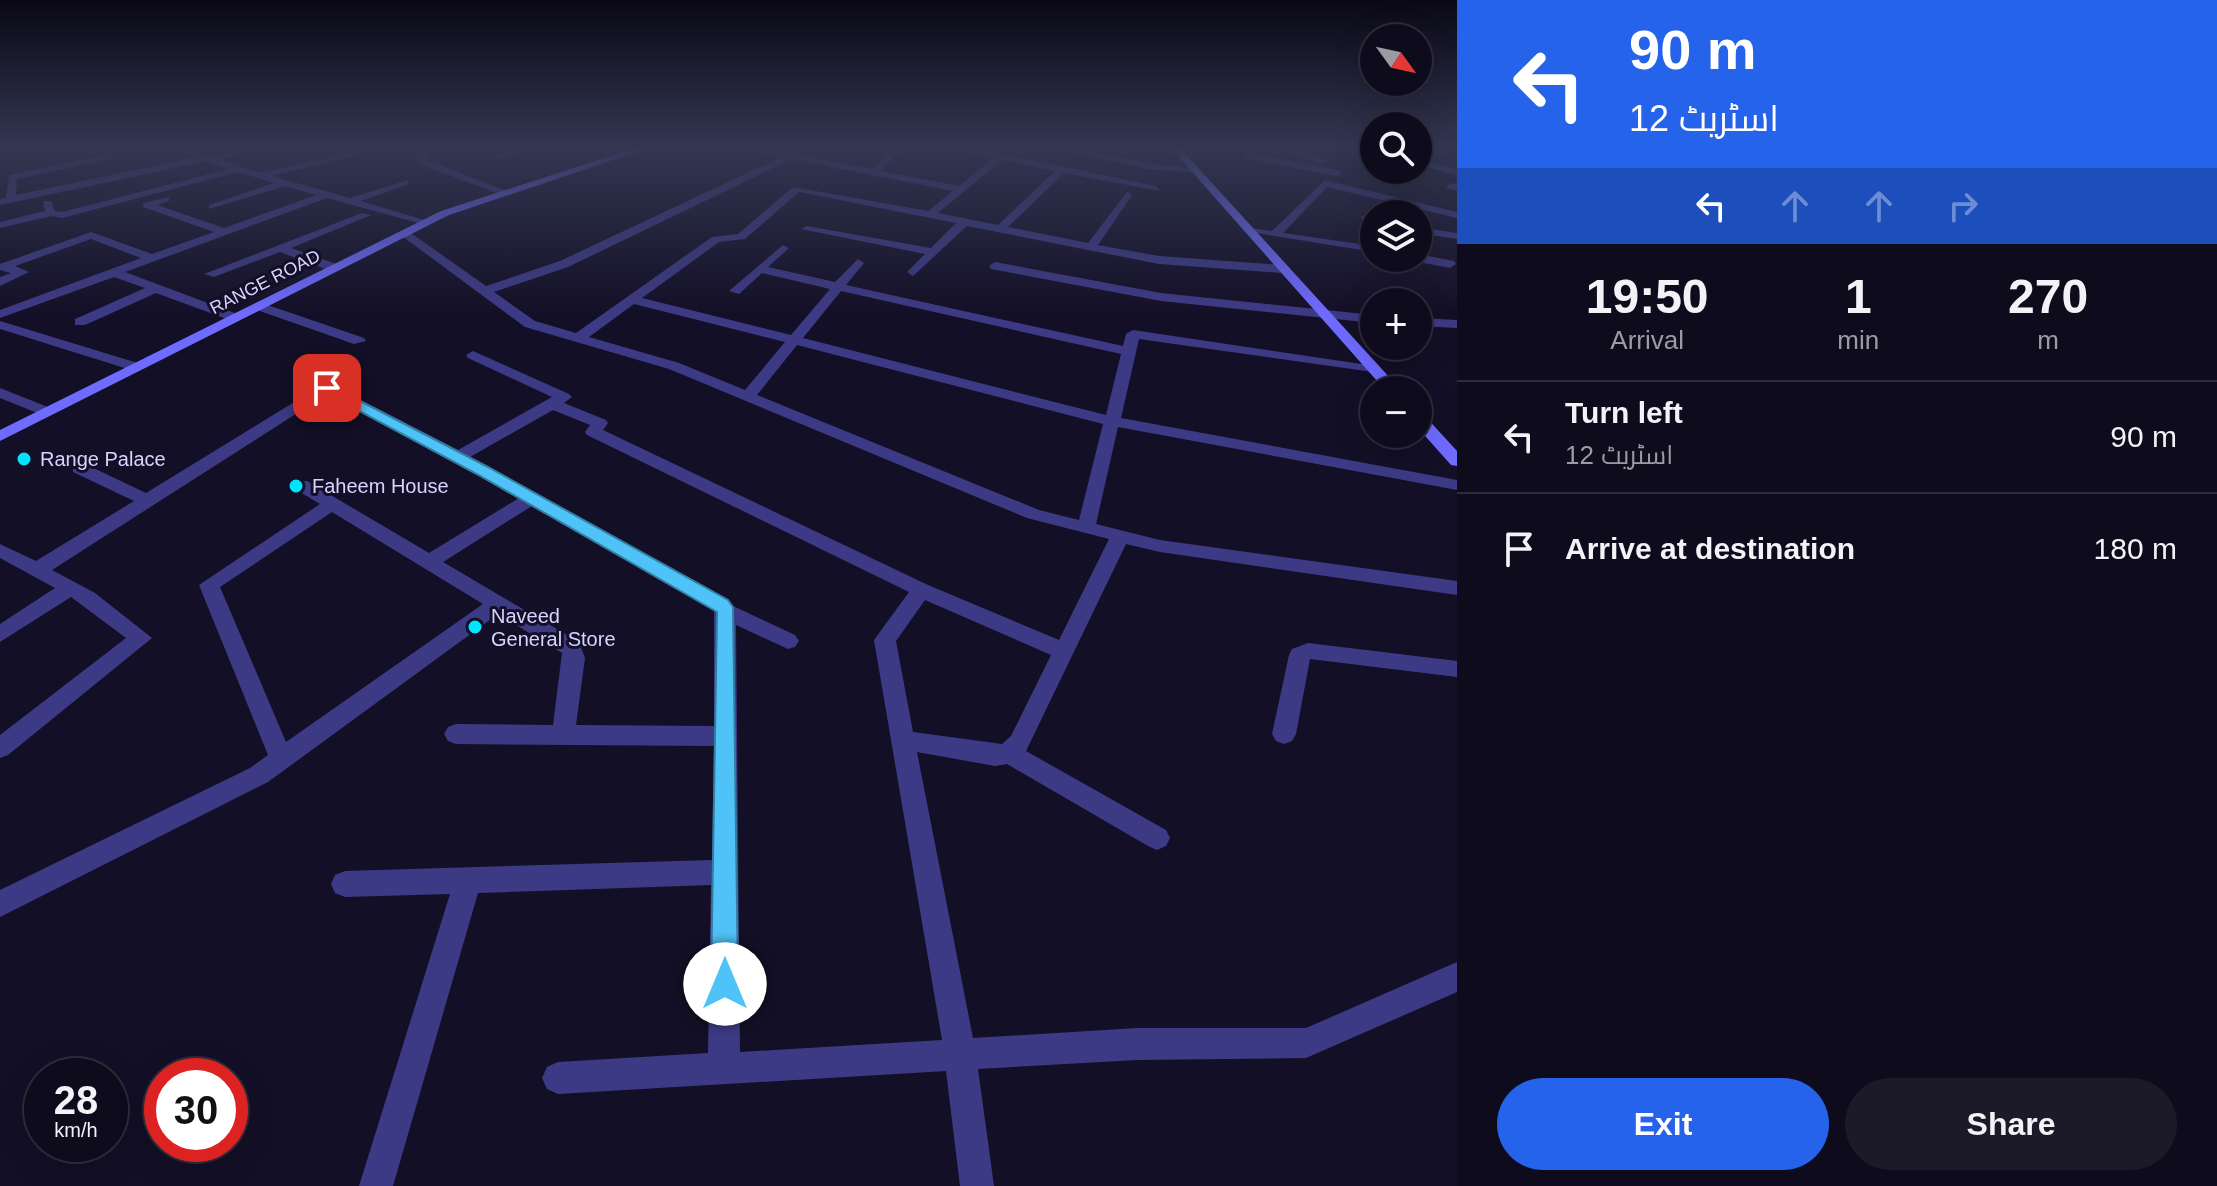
<!DOCTYPE html>
<html lang="en">
<head>
<meta charset="utf-8">
<style>
  body { margin:0; font-family:Arial,Cairo,sans-serif; background:#1c1929; color:#f1f3f6; height:100vh; display:flex; flex-direction:column; font-size:30px; white-space:nowrap }
  * { box-sizing:border-box; margin:0 }
  p { font-size:26px; color:#9b9ba3 }
  .icon { flex:none; width:44px; height:44px; fill:none; stroke:currentColor; stroke-width:2; stroke-linecap:round; stroke-linejoin:round }
  .map { position:relative; flex:1; overflow:hidden }
  .drawer { display:flex; flex-direction:column; background:#0e0b1c; width:760px }
  .drawer>* { flex:none }
  .hud { background:#2563eb; color:#fff; overflow:hidden }
  .needle { width:52px; rotate:123deg }
  .controls { position:absolute; left:1360px; top:24px; display:grid; gap:16px }
  .controls a { display:grid; place-items:center; width:72px; height:72px; border-radius:50%; background:#0e0b1c; box-shadow:0 8px 32px #0002,0 0 0 2px #2e2b3b; font-size:40px }
  .speed { position:absolute; left:24px; top:1058px; display:flex; gap:16px; font-size:40px; font-weight:700; text-align:center }
  .speed>* { display:grid; place-content:center; width:104px; height:104px; border-radius:50%; background:#0e0b1c; box-shadow:0 8px 32px #0002,0 0 0 2px #2e2b3b; line-height:1 }
  .speed small { font-size:20px; font-weight:400 }
  .speed .limit { border:12px solid #d22; background:#fff; color:#111 }
  .pin { position:absolute; display:grid; place-items:center; width:68px; height:68px; color:#fff; margin:-34px; border-radius:16px; box-shadow:0 4px 12px #0006 }
  .me { position:absolute; width:88px; margin:-44px; rotate:0deg; stroke-linejoin:round; filter:drop-shadow(0 0 6px #0008) }
  .turn { display:flex; align-items:center; gap:28px; height:168px; padding:0 40px; font-size:36px }
  .turn .icon { width:104px; height:104px; stroke-width:2.5 }
  .turn b { display:block; font-size:56px; line-height:68px }
  .lanes { display:flex; align-items:center; height:76px; padding:0 40px; background:#0003; justify-content:center; gap:40px; direction:ltr }
  .lanes .off { opacity:.35 }
  .eta { display:flex; justify-content:space-evenly; align-items:center; height:136px; text-align:center }
  .eta b { font-size:48px; font-weight:700; line-height:56px }
  .button { display:flex; gap:16px; margin-top:auto; padding:16px 40px }
  .button a { flex:1; height:92px; border-radius:48px; background:#2563eb; color:#fff; font-size:32px; font-weight:700; line-height:92px; text-align:center }
  .button a+a { background:#1c1929; color:#f1f3f6 }
  ul { padding:0; list-style:none }
  li { display:flex; align-items:center; gap:24px; height:112px; padding:0 40px; border-top:2px solid #2e2b3b }
  li div { flex:1 }
  li b { display:block; font-size:30px }
  li em { font-style:normal }
  main { display:flex; flex:1; min-height:0 }
  .map>svg:first-child { display:block }
  .lines { fill:none; stroke-linecap:round; stroke-linejoin:round }
  .minor { fill:#3d3a85; fill-rule:evenodd }
  .secondary { fill:#6f6bff; fill-rule:evenodd }
  .route { fill:#4fc3f7; stroke:#337fa1; stroke-width:2 }
  .poi-dot { fill:#00e5ff; stroke:#130f26; stroke-width:3 }
  .labels { text-anchor:middle; dominant-baseline:central; stroke-width:6; stroke-linejoin:round; paint-order:stroke }
  .far-street-label { font-size:18px; fill:#d9d4ff; stroke:#130f26 }
  .poi-label { font-size:20px; fill:#d9d4ff; stroke:#130f26; text-anchor:start }
</style>
</head>
<body>
<main>
<div class="map">
<svg width="1457" height="1186" viewBox="0 0 1457 1186">
  <rect width="100%" height="100%" fill="#130f26"/>
  <g class="lines">
    <!-- minor -->
    <path class="minor" d="M175,148C188,148 201,157 213,157C226,156 238,148 251,148L222,160L260,173L353,152V156L272,176L350,198L408,180V184L361,201L431,222L426,225L327,198L125,272L240,315L242,318L235,322L156,293L85,325H75V319L145,288L114,277L0,318V310L141,258L91,239L15,266L29,272L0,286V277L11,273L0,270V264L91,232L152,254L214,232L143,207V203L169,197V201L157,205L224,228L316,195L285,186L209,209V205L274,183L238,172L62,218L51,216L0,228V222L45,211L43,201H51L55,211L62,212L229,169L207,161L0,205V199L6,198L9,175L113,154L118,157L17,179L16,195L197,157Z
      M425,148H437L426,155L427,160L511,193L502,195L419,164L416,154Z
      M514,148H528L501,159L496,156Z
      M746,148L789,153L799,148H811L800,155L872,169L893,148H903L881,171L959,186L993,158L955,148H973L1156,186L1160,191L1064,173L1008,227L1088,243L1127,192L1132,195L1098,245L1159,256L1283,265L1289,269L1283,273L1159,264L967,226L913,276L907,272L925,254L801,229L807,226L931,248L956,223L799,192L745,239L719,242L642,298L791,335L830,289L762,273L739,294L729,291L783,245L789,248L768,267L835,282L858,259L864,263L846,285L1123,346L1126,334L1133,330L1375,366L1380,367V373L1139,339L1121,418L1457,480V490L1118,427L1096,524L1160,540L1457,581V595L1160,552L1126,544L1026,751L1166,830L1170,838L1166,846L1157,850L1148,846L1007,764L995,766L917,752L973,1038L1137,1028H1306L1457,962V992L1306,1058L1137,1060L978,1069L994,1186H960L946,1071L558,1094L547,1089L542,1078L547,1067L558,1062L708,1053L711,885L478,893L393,1186H359L450,894L345,897L335,893L331,884L335,875L345,871L712,860L714,746L456,744L448,741L444,734L448,727L456,724L553,725L562,653L498,614L268,782L0,917V890L250,768L268,755L199,585L320,504L295,489L292,485L295,481H307L429,553L519,498L327,394L52,570L95,593L152,638L8,755L0,758V735L126,638L71,597L0,642V624L55,588L0,558V544L36,561L134,501L73,472V464H85L146,493L322,385H332L458,450L552,397L468,358L466,355L473,351L569,394L572,397L564,403L606,420L608,423L603,430L928,585L1059,640L1109,539L1027,518L669,369L525,327L398,233L408,231L486,286L560,261L781,157ZM792,159L953,191L928,211L793,187L738,234L712,237L576,333L535,321L494,292L568,267ZM1002,160L1055,171L998,225L938,213ZM841,291L1121,354L1106,415L803,338ZM634,304L785,342L745,390L679,363L589,337ZM797,345L1103,424L1079,520L1039,510L757,395ZM553,410L590,425L585,432L587,435L909,592L874,640L942,1040L740,1052L736,625L788,649L795,647L799,641L795,635L733,606L728,599L470,457ZM532,506L714,609V726L576,725L585,658L579,642L443,562ZM332,512L483,604L286,742L220,587ZM925,600L1051,655L1011,736L1002,744L913,732L896,641Z
      M845,148H856L857,149L852,152Z
      M1052,148H1071L1153,164L1199,169L1194,172L1153,170Z
      M1300,148H1312L1306,153L1325,161L1320,164L1295,155V151Z
      M1358,148H1374V154L1359,150Z
      M1441,148H1454L1435,157L1430,154Z
      M1247,153L1337,170L1342,173L1337,176L1244,158Z
      M1418,159L1457,169V175L1418,165Z
      M1325,180L1457,212V218L1327,187L1283,233L1374,246V252L1244,231L1250,228L1272,231Z
      M1450,183L1457,184V190L1446,188Z
      M362,213L371,215L291,248L339,265V271H331L280,252L214,277L204,274Z
      M1366,214L1374,216V222L1362,219L1361,217Z
      M1418,227L1457,233V239L1418,233Z
      M1418,254L1454,261L1456,264L1450,268L1414,261L1412,258H1418Z
      M995,262L1161,293L1374,315V323L1161,301L991,269L989,266Z
      M259,302L364,338L366,341L354,344L254,309L253,306Z
      M1418,318L1457,320V328L1418,326Z
      M0,321L141,364L143,367L131,370L0,329Z
      M0,388L53,409L55,412L47,417L0,398Z
      M1308,643L1457,661V677L1310,659L1296,734L1292,741L1284,744L1276,741L1272,734L1289,655L1292,649Z"/>
    <!-- secondary -->
    <path class="secondary" d="M635,148H649L449,215L0,441V430L441,211Z
      M1171,148H1180L1401,390H1385Z
      M1418,413L1424,415L1457,451V466L1451,465L1418,428Z"/>
  </g>
  <!-- sky -->
  <linearGradient id="sky" x2="0" y2="1"><stop stop-color="#0a0815"/><stop offset="0.47" stop-color="#333752"/><stop offset="1" stop-color="#333752" stop-opacity="0"/></linearGradient>
  <rect width="1457" height="314" fill="url(#sky)"/>
  <!-- route -->
  <path class="route" d="M327,384L488,467L728,600L733,607L738,984L734,994L725,998L715,994L711,984L717,612L477,474L322,391L320,388Z"/>
  <!-- markers -->
  <g class="poi-dot">
    <circle cx="24" cy="459" r="8"/>
    <circle cx="296" cy="486" r="8"/>
    <circle cx="475" cy="627" r="8"/>
  </g>
  <g class="labels">
    <!-- far-street labels -->
    <g class="far-street-label">
      <text transform="translate(265 282) rotate(-27)">RANGE ROAD</text>
    </g>
    <!-- poi labels -->
    <g class="poi-label">
      <text x="40" y="459">Range Palace</text>
      <text x="312" y="486">Faheem House</text>
      <text x="491" y="616">Naveed<tspan x="491" dy="23">General Store</tspan></text>
    </g>
  </g>
</svg>
<div class="controls">
<a><svg class="needle" viewBox="-14 -14 28 28"><path d="M0-13l5 13h-10z" fill="#e53935"/><path d="M0 13l5-13h-10z" fill="#9b9ba3"/></svg></a>
<a><svg class="icon" aria-label="search" viewBox="0 0 24 24"><circle cx="10" cy="10" r="6"/><path d="M15 15l6 6"/></svg></a>
<a><svg class="icon" aria-label="layers" viewBox="0 0 24 24"><path d="M12 4l9 5-9 5-9-5zM3 14l9 5 9-5"/></svg></a>
<a>+</a>
<a>−</a>
</div>
<div class="speed"><div>28<small>km/h</small></div><div class="limit">30</div></div>
<div class="pin" style="left:327px;top:388px;background:#d93025"><svg class="icon" aria-label="arrive" viewBox="0 0 24 24"><path d="M6 21V4h12l-3 4 3 4H6"/></svg></div>
<svg class="me" style="left:725px;top:984px" viewBox="-20 -20 40 40"><circle r="19" fill="#fff"/><path d="M0-13L10 11 0 6-10 11z" fill="#4fc3f7"/></svg>
</div>
<section class="drawer">
<div class="hud">
<div class="turn"><svg class="icon" aria-label="left" viewBox="0 0 24 24"><path d="M17 20v-9H6M10 6l-5 5 5 5"/></svg><div><b>90 m</b>اسٹریٹ 12</div></div>
<div class="lanes"><svg class="icon" aria-label="left" viewBox="0 0 24 24"><path d="M17 20v-9H6M10 6l-5 5 5 5"/></svg><svg class="icon off" aria-label="ahead" viewBox="0 0 24 24"><path d="M12 20V5M6 11l6-6 6 6"/></svg><svg class="icon off" aria-label="ahead" viewBox="0 0 24 24"><path d="M12 20V5M6 11l6-6 6 6"/></svg><svg class="icon off" aria-label="right" viewBox="0 0 24 24"><path d="M7 20v-9h11M14 6l5 5-5 5"/></svg></div>
</div>
<div class="eta">
<div><b>19:50</b><p>Arrival</p></div>
<div><b>1</b><p>min</p></div>
<div><b>270</b><p>m</p></div>
</div>
<ul>
<li><svg class="icon" aria-label="left" viewBox="0 0 24 24"><path d="M17 20v-9H6M10 6l-5 5 5 5"/></svg><div><b>Turn left</b><p>اسٹریٹ 12</p></div><em>90 m</em></li>
<li><svg class="icon" aria-label="arrive" viewBox="0 0 24 24"><path d="M6 21V4h12l-3 4 3 4H6"/></svg><div><b>Arrive at destination</b></div><em>180 m</em></li>
</ul>
<div class="button"><a>Exit</a><a>Share</a></div>
</section>
</main>
</body>
</html>
